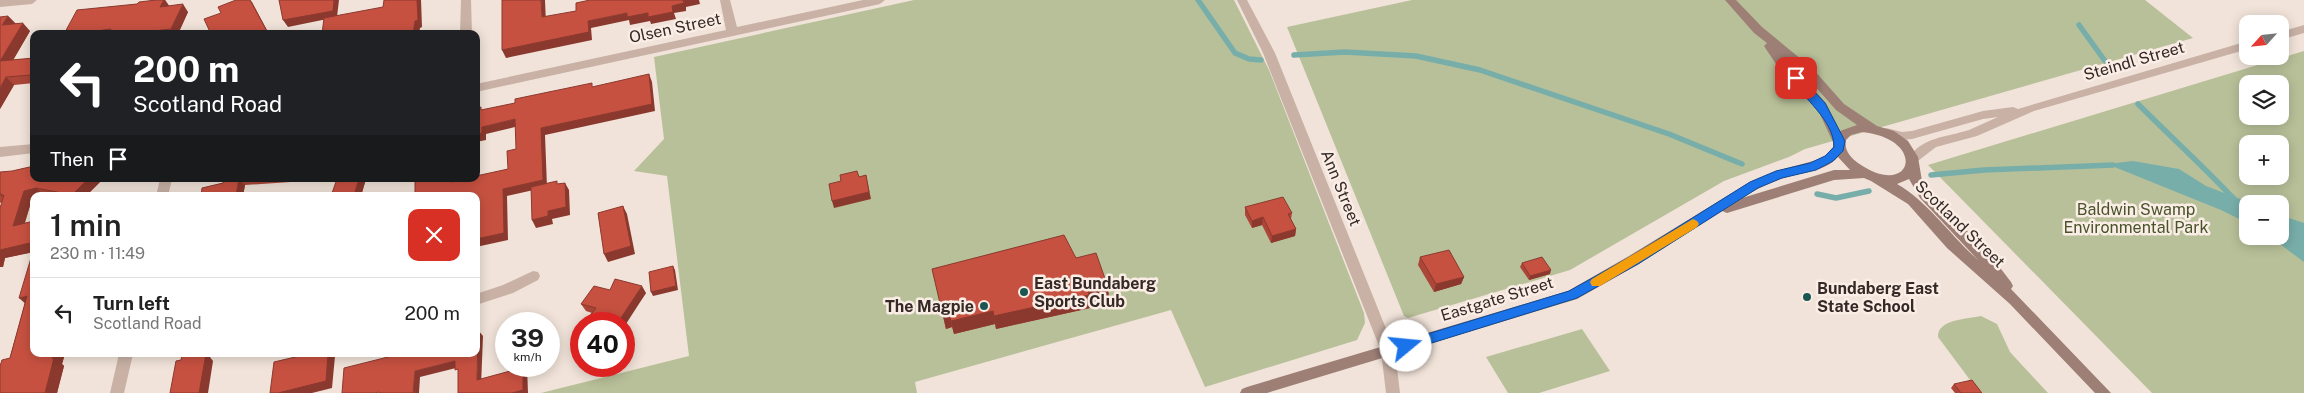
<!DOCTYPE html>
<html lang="en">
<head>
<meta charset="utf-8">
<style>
  body { margin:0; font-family:"Public Sans",sans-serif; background:#f6f6f6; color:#222; height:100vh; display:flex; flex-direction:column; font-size:19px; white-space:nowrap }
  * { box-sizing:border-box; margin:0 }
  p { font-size:16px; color:#767676 }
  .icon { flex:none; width:28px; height:28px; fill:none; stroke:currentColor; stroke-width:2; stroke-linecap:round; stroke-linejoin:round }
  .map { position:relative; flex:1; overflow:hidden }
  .panel { position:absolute; left:30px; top:192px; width:450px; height:165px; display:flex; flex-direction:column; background:#fff; border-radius:10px; box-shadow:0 2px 12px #0003 }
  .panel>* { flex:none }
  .guide { position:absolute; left:30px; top:30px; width:450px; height:152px; border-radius:10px; box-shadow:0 2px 12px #0003; background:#202124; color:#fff; overflow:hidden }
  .needle { width:32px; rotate:243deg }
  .controls { position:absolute; left:2239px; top:15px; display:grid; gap:10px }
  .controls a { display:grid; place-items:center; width:50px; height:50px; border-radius:10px; background:#fff; box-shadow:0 2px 12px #0003; font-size:25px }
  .speed { position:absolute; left:495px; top:312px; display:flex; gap:10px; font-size:25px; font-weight:700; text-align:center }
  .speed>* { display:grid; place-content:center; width:65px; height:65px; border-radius:50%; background:#fff; box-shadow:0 2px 12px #0003; line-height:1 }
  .speed small { font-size:12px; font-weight:400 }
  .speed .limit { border:8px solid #d22; background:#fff; color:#111 }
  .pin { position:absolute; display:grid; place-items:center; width:42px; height:42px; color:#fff; margin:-21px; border-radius:10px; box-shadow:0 2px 8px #0006 }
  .me { position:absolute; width:55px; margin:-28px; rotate:73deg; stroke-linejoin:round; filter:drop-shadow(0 0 4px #0008) }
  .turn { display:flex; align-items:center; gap:18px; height:105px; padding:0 20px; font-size:22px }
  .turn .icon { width:65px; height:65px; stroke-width:2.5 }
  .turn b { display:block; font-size:35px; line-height:42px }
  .then { display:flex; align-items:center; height:48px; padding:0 20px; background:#0003; gap:10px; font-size:19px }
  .round { display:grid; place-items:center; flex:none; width:52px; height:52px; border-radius:10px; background:#f6f6f6 }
  .overview { display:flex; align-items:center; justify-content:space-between; height:85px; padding:0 20px }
  h1 { font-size:30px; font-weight:600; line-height:38px }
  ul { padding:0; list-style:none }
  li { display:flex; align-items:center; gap:15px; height:70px; padding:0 20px; border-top:1px solid #e0e0e0 }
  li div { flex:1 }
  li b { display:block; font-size:19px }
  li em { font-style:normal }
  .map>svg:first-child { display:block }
  .green { fill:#b8c099; fill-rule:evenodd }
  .water { fill:#78aeaa }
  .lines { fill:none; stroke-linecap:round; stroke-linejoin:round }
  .stream { stroke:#78aeaa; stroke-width:5.5 }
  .street { fill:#c9b1a5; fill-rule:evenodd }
  .secondary { fill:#9d7f76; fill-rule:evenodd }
  .wall { fill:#ab4638 }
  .shaded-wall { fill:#8b392e }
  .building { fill:#c75141; stroke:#8b392e }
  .route { fill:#1a73e8; stroke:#114b97 }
  .slow { fill:#f59e0b }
  .poi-dot { fill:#1c5653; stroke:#f9ede5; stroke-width:2 }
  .labels { text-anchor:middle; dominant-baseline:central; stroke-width:5; stroke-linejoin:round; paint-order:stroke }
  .street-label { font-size:16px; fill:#352926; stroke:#f9ede5 }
  .park-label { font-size:16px; fill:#49532a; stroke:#f9ede5 }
  .poi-label { font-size:16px; font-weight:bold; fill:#352926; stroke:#f9ede5; text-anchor:start }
</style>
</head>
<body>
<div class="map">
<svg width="2304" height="393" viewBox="0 0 2304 393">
  <rect width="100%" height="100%" fill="#f1e3d9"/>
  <!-- green -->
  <path class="green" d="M914,0H1234L1269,70L1364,313L1365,323L1357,340L1205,387L1171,310L915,382L917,393H541L689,356L667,176L634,171L664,139L654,57Z
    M1412,0H2145L2193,38L1805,149L1789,157L1724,181L1570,270L1408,318L1404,316L1287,27Z
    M2304,51V393H2152L1928,165ZM2248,84H2280V116H2248ZM2248,144H2280V176H2248ZM2248,204H2280V236H2248Z
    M1981,316L1997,324L2010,352L2048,393H1983L1973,384L1938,337C1937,319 1968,319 1981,316Z
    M1582,329L1610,371L1539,393H1508L1486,357Z"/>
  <!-- water -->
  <path class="water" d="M2133,161L2179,169L2206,186L2253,204H2248L2247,223L2221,210L2107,164Z
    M2280,215L2304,223V262L2269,236H2280Z"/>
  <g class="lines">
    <!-- stream -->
    <path class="stream" d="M1198,0L1235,53L1249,59L1261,60
      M2079,25L2105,61
      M1294,55L1345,52L1416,56L1480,70L1669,134L1742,164
      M2138,104C2170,136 2203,166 2234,199
      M1931,175L1984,170L2113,165
      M1817,194L1836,198L1869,191"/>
    <!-- street -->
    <path class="street" d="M0,0H37L32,4L0,7Z
      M461,0H471L472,34H460Z
      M720,0H730L737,27L863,0H885L880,4L476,92V84L726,30Z
      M1237,0H1247L1275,53L1395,351L1400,393H1386L1381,351L1263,53Z
      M2304,25V33L2280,40V32Z
      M2248,41V49L2034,111L1977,136L1936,147L1914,164L1908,159C1921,137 1947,137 1969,130C1979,126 1988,121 1998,117L1983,119L1912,139L1902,140L1882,135L1880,132L1886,128L1902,132L1912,131L1983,111L2013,107L2018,109Z
      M34,144V153L0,157V147Z
      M160,179H172L168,196H156Z
      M533,271L538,272L540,276L538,280L513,293L476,305V294L503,285Z
      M119,354H133L124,393H110Z"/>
    <!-- secondary -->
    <path class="secondary" d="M1725,0H1736L1762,27L1813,69L1844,104L1877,126L1894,131L1908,141L1918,157L1922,181L1928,192L1988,252L2011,282L2013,286L2011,289L2111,393H2095L2010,304L1947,248L1908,204L1871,181L1864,178L1834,180L1727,213L1722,211L1639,264L1577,299L1267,393H1240L1242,389L1247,387L1568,291L1629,256L1750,182L1776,171L1817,160L1825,156L1833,147V142L1817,108L1778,67L1764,46L1767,43L1754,33ZM1783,57L1805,75L1836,110L1857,125L1840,131L1826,103ZM1862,132C1929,139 1912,201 1858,163C1850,157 1844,150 1846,140L1851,135ZM1838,157L1850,170H1834L1742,198C1755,190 1769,182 1784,178C1802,172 1825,172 1838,157ZM1909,179L1920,198L1978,260C1952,237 1926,200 1897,184Z"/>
  </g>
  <!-- wall -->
  <path class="wall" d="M156,0H165L169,6L188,12L178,34H64L137,4Z
    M8,16L16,24L30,31L13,60L34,58V83L14,85L0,109Z
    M0,172L103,179L86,196H34L32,199L25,223L34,221V354H65L62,364L64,366L57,393H0L25,303L33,252L5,258L3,267L2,202L0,203Z
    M225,179H317L305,181L245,185L243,196H201L223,183Z
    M366,179L361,196H331Z
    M1245,207L1292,213L1291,219L1296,229L1295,236L1271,243L1262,225L1252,228L1245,215Z
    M1420,257L1464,277L1461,284L1434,292L1418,265Z
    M1076,258L1108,287L1109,301L1090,305V308L996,329L995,324L954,334L952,327L946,329L932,269Z
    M1522,263L1550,274L1529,280L1520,267Z
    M610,290L646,293L624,324H592L588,318L592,313L586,311L581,304Z
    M1954,384L1982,393H1955L1951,388Z"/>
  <!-- shaded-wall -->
  <path class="shaded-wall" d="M164,0H165L170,7H160Z
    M250,0L252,2L269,34H266Z
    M334,0H339L337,17L288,27L283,20Z
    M417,0H421L422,27L420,28L419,34H413Z
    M541,0H545L546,24L542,17Z
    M683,0H699L700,4L686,7V11L674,13L676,19L651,24L650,21L630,25L629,20L591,28L592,40L506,58L502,50L588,21L627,13L672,6Z
    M183,4L188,12L178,34H174L171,29Z
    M8,16L16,24L2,25Z
    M23,23L30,31L8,69L0,61Z
    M111,29L115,34H74Z
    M34,70V78L31,75Z
    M649,74L652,82L655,111L545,135L547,187L507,196L508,240L476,247V239L503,189L541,128Z
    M6,77L14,85L0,109V88Z
    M515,119L519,126L486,134V140L476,142V134L482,127Z
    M866,175L871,199L834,208L832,201Z
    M88,179H103L86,196H73L72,195Z
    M239,179L245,185L243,196H236Z
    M304,179H317L305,181Z
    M359,179H366L361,196H355L354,195Z
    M451,179H456L455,189L451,182Z
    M565,183L569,190L570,215L552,219L553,224L536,228L532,220L548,211Z
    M36,188L45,196H34V198L32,199L21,234L13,226L24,191Z
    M623,206L627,214L635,254L608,262L604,254Z
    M1263,217L1262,225L1252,228V221Z
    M1296,229L1295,236L1271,243L1272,236Z
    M34,242V252L5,258L3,267H0V250Z
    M673,266L675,270L678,290L653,296L651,292Z
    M1551,270L1550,274L1529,280L1530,276Z
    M1464,277L1461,284L1434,292L1436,284Z
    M642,286L646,293L624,327V324H617Z
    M1108,287L1109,301L1090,305V308L996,329L994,316Z
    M27,296L28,306L19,298Z
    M993,311L995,324L954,334L951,321Z
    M949,314L952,327L946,329L943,316Z
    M478,330L483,336L481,386L477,380Z
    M549,339L551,344L549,345Z
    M54,354H65L62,364L64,366L57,393H45Z
    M202,354H210V357L213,361L208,393H199Z
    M328,354H333L335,356L332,388L312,393H278Z
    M455,361L460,367L420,377L419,393H413L415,371Z
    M523,366H527L528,393H512Z"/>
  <!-- building -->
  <path class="building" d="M156,0H164L160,7L183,4L171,29L127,34H108L111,29L74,34H64L77,10L137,4L139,2Z
    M236,0H250L268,33L211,34L204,19L221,13L218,7Z
    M279,0H334L333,11L283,20Z
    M384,0H417L418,20L415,21L413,34H322L324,18L383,7Z
    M502,0H541L542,17L576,11V3L590,0H683L684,3L672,6L673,12L648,17V13L627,17V13L588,21L589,32L502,50Z
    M8,16L2,25L23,23L0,61V17Z
    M34,58V70L31,75L6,77L0,88V61Z
    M649,74L652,104L541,128L543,180L503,189L504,233L476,239V196H415V179H451V182L465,179H476V176L508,169L507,151L516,149L515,119L482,127V133L476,134V108L481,107V110L515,103V99L592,83V87Z
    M34,166V179H88L72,195L36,188L24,191L13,226L34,221V242L0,250V208L4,195L1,196L2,194H0V172L12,171Z
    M857,171L859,177L866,175L869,192L832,201L829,184L841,181L840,175Z
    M225,179H239L236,196H201L202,188L223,183Z
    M337,179H359L354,195L331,196Z
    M557,181V184L565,183L566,207L548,211V216L532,220L531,187Z
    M1283,197L1292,213L1288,214L1296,229L1272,236L1263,217L1252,221L1245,207Z
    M623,206L631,246L604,254L598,213Z
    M1064,235L1076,258L1096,253L1108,287L1088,292L1089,295L994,316L993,311L951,321L949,314L943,316L932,269Z
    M34,248V354H54L52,359L54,358L45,393H0V366L2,360L10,358L27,296L19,298Z
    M1449,250L1464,277L1436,284L1420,257Z
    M1542,257L1551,270L1530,276L1522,263Z
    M673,266L676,286L651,292L649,272Z
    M615,279L642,286L617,324H612L588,318L596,308L581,304L594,286L610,290Z
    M536,320L539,324H529Z
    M476,330H478L477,380L514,370L512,366H523V390L512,393H458V369L455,370V361L415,371L413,393H379V392L374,393H342L344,368L400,354H476Z
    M506,336V356L498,340Z
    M182,354H202V355L206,354L199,393H170L176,361L181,360Z
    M308,354H328L326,381L278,393H270L274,362Z
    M1972,380L1982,393H1961L1954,384Z"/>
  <!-- route -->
  <path class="route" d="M1796,74L1799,75L1825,103L1845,141L1843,151L1833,161L1816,170L1782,178L1758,188L1638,264L1577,298L1406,351L1401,350L1399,346L1401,342L1569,291L1630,257L1750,182L1776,171L1810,163L1825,156L1834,147C1834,120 1803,98 1790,78Z"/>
  <!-- slow -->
  <path class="slow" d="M1693,219L1697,221L1699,224L1697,227L1600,286H1592L1590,282L1592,279Z"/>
  <!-- markers -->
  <g class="poi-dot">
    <circle cx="1024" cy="292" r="5"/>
    <circle cx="1807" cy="297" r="5"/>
    <circle cx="984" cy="306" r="5"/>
  </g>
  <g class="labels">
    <!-- street labels -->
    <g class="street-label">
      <text transform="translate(675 28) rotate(-12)">Olsen Street</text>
      <text transform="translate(2134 61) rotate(-16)">Steindl Street</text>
      <text transform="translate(1341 188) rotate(68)">Ann Street</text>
      <text transform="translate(1960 224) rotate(44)">Scotland Street</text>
      <text transform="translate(1497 299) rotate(-17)">Eastgate Street</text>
    </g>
    <!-- park labels -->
    <g class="park-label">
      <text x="2136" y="209">Baldwin Swamp<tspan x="2136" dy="18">Environmental Park</tspan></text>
    </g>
    <!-- poi labels -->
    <g class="poi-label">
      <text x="1034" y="283">East Bundaberg<tspan x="1034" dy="18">Sports Club</tspan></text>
      <text x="1817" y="288">Bundaberg East<tspan x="1817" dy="18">State School</tspan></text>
      <text x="974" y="306" text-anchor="end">The Magpie</text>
    </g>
  </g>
</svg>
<div class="controls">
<a><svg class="needle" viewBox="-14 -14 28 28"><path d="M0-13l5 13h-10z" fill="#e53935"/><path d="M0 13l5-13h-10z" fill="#767676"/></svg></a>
<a><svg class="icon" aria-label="layers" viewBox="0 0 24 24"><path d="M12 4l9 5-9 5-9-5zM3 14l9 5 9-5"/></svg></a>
<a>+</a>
<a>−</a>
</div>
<div class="speed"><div>39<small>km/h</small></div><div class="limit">40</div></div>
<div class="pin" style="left:1796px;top:78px;background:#d93025"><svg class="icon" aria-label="arrive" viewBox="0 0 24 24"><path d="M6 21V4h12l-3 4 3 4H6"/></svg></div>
<svg class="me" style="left:1406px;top:346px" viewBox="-20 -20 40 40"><circle r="19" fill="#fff"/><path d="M0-13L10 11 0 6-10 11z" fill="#1a73e8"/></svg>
<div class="guide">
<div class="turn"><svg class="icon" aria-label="left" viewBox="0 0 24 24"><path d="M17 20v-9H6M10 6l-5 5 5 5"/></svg><div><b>200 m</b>Scotland Road</div></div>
<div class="then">Then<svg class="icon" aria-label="arrive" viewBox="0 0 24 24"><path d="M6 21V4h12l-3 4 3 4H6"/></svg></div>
</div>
<section class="panel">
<div class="overview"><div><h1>1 min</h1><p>230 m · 11:49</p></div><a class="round" style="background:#d93025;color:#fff"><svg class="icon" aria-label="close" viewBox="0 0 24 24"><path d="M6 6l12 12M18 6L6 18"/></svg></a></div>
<ul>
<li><svg class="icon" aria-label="left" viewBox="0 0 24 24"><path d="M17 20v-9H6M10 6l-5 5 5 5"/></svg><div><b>Turn left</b><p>Scotland Road</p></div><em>200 m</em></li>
</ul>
</section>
</div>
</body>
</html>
